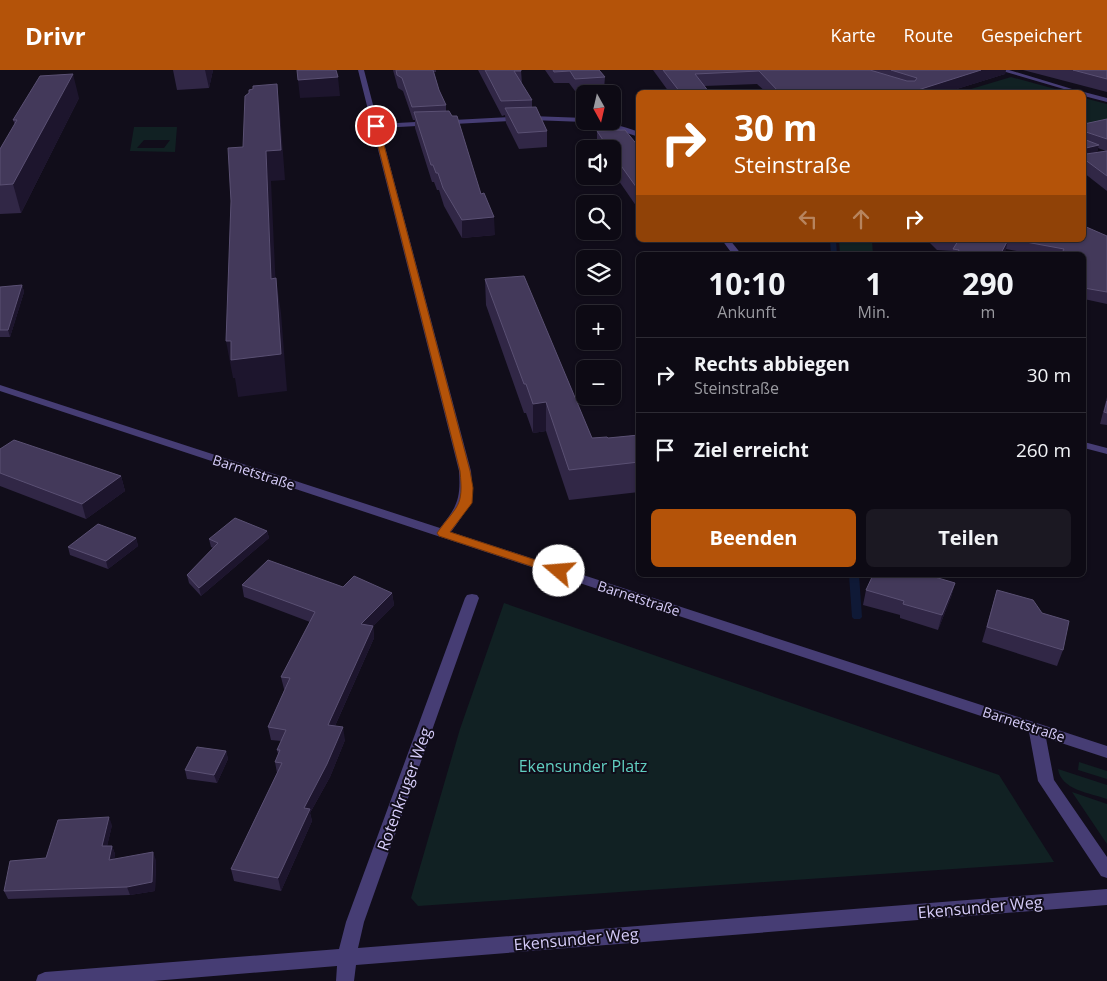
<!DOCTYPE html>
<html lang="de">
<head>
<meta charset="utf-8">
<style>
  body { margin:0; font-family:"Open Sans",sans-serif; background:#1b1822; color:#f1f3f6; height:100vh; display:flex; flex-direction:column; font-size:19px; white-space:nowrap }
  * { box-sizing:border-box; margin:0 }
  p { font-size:16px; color:#9a9aa0 }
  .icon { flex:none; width:28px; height:28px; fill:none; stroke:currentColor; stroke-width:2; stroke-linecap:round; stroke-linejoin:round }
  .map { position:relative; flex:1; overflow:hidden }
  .panel { position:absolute; left:636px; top:182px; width:450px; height:325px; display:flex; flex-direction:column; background:#0d0a14; border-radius:8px; box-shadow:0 1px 4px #0004,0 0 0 1px #2d2b34 }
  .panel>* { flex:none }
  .banner { position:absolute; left:636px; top:20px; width:450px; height:152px; border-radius:8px; box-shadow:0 1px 4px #0004,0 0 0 1px #2d2b34; background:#b45309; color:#fff; overflow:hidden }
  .needle { width:32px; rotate:172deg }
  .controls { position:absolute; left:576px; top:15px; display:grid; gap:10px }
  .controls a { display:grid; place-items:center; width:45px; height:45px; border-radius:8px; background:#0d0a14; box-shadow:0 1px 4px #0004,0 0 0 1px #2d2b34; font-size:25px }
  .pin { position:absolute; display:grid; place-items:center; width:42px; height:42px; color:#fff; margin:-21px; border:2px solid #fff; border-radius:50%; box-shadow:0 1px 5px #0007 }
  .me { position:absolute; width:55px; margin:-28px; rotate:288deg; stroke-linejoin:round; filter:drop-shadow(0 0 4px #0008) }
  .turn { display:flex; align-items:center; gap:18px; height:105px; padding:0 15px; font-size:22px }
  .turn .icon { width:65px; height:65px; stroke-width:2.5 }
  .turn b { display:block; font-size:35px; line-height:42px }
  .lanes { display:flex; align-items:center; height:48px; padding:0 15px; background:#0003; justify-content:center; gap:25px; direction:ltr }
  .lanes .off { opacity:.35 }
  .eta { display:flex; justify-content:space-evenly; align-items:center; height:85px; text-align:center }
  .eta b { font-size:30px; font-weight:700; line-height:35px }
  .button { display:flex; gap:10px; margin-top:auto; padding:10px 15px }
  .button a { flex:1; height:58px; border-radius:8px; background:#b45309; color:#fff; font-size:20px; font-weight:700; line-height:58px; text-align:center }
  .button a+a { background:#1b1822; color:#f1f3f6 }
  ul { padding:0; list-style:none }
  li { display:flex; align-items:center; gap:15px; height:75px; padding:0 15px; border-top:1px solid #2d2b34 }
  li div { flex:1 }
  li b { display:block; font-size:19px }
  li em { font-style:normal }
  header { display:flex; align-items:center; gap:30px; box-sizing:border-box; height:70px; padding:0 25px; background:#b45309; color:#fff }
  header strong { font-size:24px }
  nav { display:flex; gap:28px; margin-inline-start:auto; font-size:18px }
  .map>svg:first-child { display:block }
  .green { fill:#112123; fill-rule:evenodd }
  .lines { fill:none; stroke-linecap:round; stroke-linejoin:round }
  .stream { fill:#0f1936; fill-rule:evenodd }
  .minor { fill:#463d74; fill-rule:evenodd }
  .wall { fill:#312746; fill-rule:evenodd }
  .shaded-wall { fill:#1d152d }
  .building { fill:#43395a; stroke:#5a5073 }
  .route { fill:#b45309; stroke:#753606 }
  .labels { text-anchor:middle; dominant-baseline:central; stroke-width:4; stroke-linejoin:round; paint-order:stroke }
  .street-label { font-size:14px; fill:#d6ccf9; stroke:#110d1a }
  .near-park-label { font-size:16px; fill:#61cfc1; stroke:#110d1a }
  .near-street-label { font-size:16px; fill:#d6ccf9; stroke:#110d1a }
</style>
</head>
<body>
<header>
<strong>Drivr</strong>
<nav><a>Karte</a><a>Route</a><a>Gespeichert</a></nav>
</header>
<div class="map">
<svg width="1107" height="911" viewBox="0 0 1107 911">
  <rect width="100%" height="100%" fill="#110d1a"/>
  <!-- green -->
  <path class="green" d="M1011,7L1066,22H961Z
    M1084,28L1107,34V50L1084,58Z
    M134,57H177L175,82L130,81ZM144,70H170L164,78H137Z
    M839,170H872L873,185H840Z
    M504,533L999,705L1054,792L418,836L411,828L460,659Z
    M1079,692L1107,701V709L1078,700Z
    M1058,699L1107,715V729C1090,723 1061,720 1058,699Z
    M1072,722L1107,734V774Z"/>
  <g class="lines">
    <!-- stream -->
    <path class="stream" d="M830,170H836L837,185H831Z
      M849,505H859L862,547L860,549H854L852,547Z"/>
    <!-- minor -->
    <path class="minor" d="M358,0H364L378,54L531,46L585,48V51H588L585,52L531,50L380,58L471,401C474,430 468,439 451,462L1107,676V688L1046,668L1054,710L1107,787V808L1101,806L1038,711L1029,662L0,321V315L440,458C457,437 461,429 459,401Z
      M999,0H1009L1082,22H1074Z
      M1082,22H1084L1107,28V32L1084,26Z
      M590,51C607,51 622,56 639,62V67Z
      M722,170H730L742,185H733Z
      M1084,372L1107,378V384L1084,378Z
      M472,524L477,525L479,528L364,852L358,878L1107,819V835L356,895L354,911H336L337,896L153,911H36L38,905L45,902L339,879L346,852L465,528L467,525Z"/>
  </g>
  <!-- wall -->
  <path class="wall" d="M173,0H213L209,18L177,20Z
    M393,0H436V2H434L439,20L446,35V41L481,124L495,165L462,168L444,136L439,120H437L434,112H432L415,58V50H413L403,21L398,18Z
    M478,0H521L522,14L532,30V37L547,61V77L519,79L506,53L505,45L502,46Z
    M545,0H599L605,7L604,19L575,21L569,13H554Z
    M653,0H1006L1005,4L947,22H766L757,14L704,16L709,22H669Z
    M1023,0H1107V22Z
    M79,28L21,143L0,144V79L15,55L13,50Z
    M1107,49V121L1084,103V54ZM1098,78L1106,81L1097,82Z
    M597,61L639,77V140L612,101V79H598L597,77Z
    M1107,166V234L1084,229V185H1038L1006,179L1003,185H952L953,181L937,180L927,170H1084Z
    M485,209L592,368H608L639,365V422L569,430L546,361L533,363L526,343H524L486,235Z
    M22,215L24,222L10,267H0V217Z
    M1107,327V355L1100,354Z
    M0,379L121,406L125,421L86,449L0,416Z
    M267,461L269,468L201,526L189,513L187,505L213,478L211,477L209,469Z
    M136,468L138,476L108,499L70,485L68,477Z
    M955,513L951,527L938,560L900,548V545L863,535L866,520Z
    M242,515L343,517L392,523L394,535L373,556L374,568L335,656L345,670L330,707L310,743L312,751L281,821L234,811L231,799L277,703L275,692L278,684L277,680L281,671L271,670L268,657L285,619H284L281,607L310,552L244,527Z
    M997,520L1063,580L1057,596L982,572Z
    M226,681L228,689L217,713L187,709L185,700Z
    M112,755L107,776H112L115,784L114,789L156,790L155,821L130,825L8,829L4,821L46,788Z"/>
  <!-- shaded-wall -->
  <path class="shaded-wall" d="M205,0H213L209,18Z
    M981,0H1006L1005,4L947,22H917L918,20Z
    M73,4L79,28L21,143L13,114Z
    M338,7L340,26L300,28L298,10Z
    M277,14L280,42L285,110L271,111L277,243L271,209L266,81Z
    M1099,75L1096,86L1084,89L1086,78Z
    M494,147L495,165L462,168V150Z
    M1008,170L1006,179L1003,185H1000Z
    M276,208L281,243L287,321L238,327L235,308H233L226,271Z
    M22,215L24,222L10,267L8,260Z
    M546,332V361L533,363V334Z
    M121,406L125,421L86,449L82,434Z
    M267,461L269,468L201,526L199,518Z
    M136,468L138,476L108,499L106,491Z
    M955,513L951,527L938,560L942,545Z
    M392,523L394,535L373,556L374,568L330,667L328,655L361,554Z
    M343,657L345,670L330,707L310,743L312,751L281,821L278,808L304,738Z
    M226,681L228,689L217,713L214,705Z
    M109,747L112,755L105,785L102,776Z
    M112,776L115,784L112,798L109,790Z
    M153,782L156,790L155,821L130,825L127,817Z"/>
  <!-- building -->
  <path class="building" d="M297,0H336L338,7L298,10Z
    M396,0H433L439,20L446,35L412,37L402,8L397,5Z
    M485,0H521V1H514L532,30L501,31Z
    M553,0H599L605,7L575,9L570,1L554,2Z
    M663,0H870L907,11H915L917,8L891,0H981L918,20L920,22H779L759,1L695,4L709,22H680Z
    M1073,0H1107V9Z
    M73,4L13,114L0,115V79L17,50H13L40,6Z
    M277,14L281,80L266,81L271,209L276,208L281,284L231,290V271H226L231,131L228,78L243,77L245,26L249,23V20L253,19V16Z
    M536,37L547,61L518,63L505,38Z
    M449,41L452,46H457L481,124L484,123L494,147L462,150L443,118L438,103H436L433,95H431L414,42Z
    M1107,49V69L1086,62V70L1099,75L1086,78V84L1107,81V106L1084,89V54Z
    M625,60L639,77V121L612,83V79H609L597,61Z
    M1084,156L1107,166V222L1084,218V185H1061L1064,179L1015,170H1084Z
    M941,170H1008L1000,185H957L959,180L953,179L958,171Z
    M524,206L592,368L607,367L608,368L639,365V392L569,400L546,332L533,334L526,314H524L485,209Z
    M22,215L8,260H0V217Z
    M1107,331V343L1104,342Z
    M14,370L121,406L82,434L0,403V379Z
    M235,448L267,461L199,518L187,505L218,473L209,469Z
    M98,454L136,468L106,491L68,477Z
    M268,490L343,517L354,506L392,523L361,554L373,556L328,655L343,657L327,694L304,738L310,739L278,808L231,799L282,693L275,692L280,680H277L286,660L268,657L290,608L281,607L315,542L242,515Z
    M873,505H928L955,513L942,545L903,534L904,531L866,520Z
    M997,520L1033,530L1042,543L1069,551L1063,580L987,557Z
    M197,677L226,681L214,705L185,700Z
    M109,747L102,776H112L109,790L153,782L152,812L127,817L4,821L10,791L46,788L58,750Z"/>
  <!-- route -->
  <path class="route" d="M376,54L379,56L470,401L473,418L472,433L450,462L563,499L565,501L563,504H555L439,466L437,463C457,435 464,438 460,401L373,56Z"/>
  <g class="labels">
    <!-- street labels -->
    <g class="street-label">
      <text transform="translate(254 402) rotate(18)">Barnetstraße</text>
      <text transform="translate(639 528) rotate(18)">Barnetstraße</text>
      <text transform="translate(1024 654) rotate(18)">Barnetstraße</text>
    </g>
    <!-- near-park labels -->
    <g class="near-park-label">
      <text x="583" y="696">Ekensunder Platz</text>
    </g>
    <!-- near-street labels -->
    <g class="near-street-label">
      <text transform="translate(404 719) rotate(-70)">Rotenkruger Weg</text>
      <text transform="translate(980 837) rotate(-5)">Ekensunder Weg</text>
      <text transform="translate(576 869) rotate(-5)">Ekensunder Weg</text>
    </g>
  </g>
</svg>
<div class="controls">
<a><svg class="needle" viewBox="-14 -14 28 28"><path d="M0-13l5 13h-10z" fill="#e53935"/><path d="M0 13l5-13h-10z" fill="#9a9aa0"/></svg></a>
<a><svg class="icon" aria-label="sound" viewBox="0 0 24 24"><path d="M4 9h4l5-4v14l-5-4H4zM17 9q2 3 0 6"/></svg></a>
<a><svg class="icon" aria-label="search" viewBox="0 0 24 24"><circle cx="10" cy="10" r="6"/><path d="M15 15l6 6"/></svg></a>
<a><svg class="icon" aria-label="layers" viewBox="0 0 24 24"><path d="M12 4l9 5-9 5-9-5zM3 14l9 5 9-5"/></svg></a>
<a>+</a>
<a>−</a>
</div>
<div class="pin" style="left:376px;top:56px;background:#d93025"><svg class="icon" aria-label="arrive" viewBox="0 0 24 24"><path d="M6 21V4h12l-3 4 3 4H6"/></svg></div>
<svg class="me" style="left:559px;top:501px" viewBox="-20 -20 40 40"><circle r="19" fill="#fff"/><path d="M0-13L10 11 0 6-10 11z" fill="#b45309"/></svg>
<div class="banner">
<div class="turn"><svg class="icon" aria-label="right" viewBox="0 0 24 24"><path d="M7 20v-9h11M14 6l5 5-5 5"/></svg><div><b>30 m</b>Steinstraße</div></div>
<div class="lanes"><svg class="icon off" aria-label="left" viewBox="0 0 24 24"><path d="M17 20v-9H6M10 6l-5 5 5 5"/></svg><svg class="icon off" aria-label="ahead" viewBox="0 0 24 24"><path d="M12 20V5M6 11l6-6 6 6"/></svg><svg class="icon" aria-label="right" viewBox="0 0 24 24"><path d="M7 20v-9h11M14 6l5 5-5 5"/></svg></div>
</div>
<section class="panel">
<div class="eta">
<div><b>10:10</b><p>Ankunft</p></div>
<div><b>1</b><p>Min.</p></div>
<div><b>290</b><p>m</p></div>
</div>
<ul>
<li><svg class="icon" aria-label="right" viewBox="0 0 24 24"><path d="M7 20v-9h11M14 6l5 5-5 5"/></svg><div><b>Rechts abbiegen</b><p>Steinstraße</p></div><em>30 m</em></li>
<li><svg class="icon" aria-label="arrive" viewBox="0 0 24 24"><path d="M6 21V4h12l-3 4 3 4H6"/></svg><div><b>Ziel erreicht</b></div><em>260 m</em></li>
</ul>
<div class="button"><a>Beenden</a><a>Teilen</a></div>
</section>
</div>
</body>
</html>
